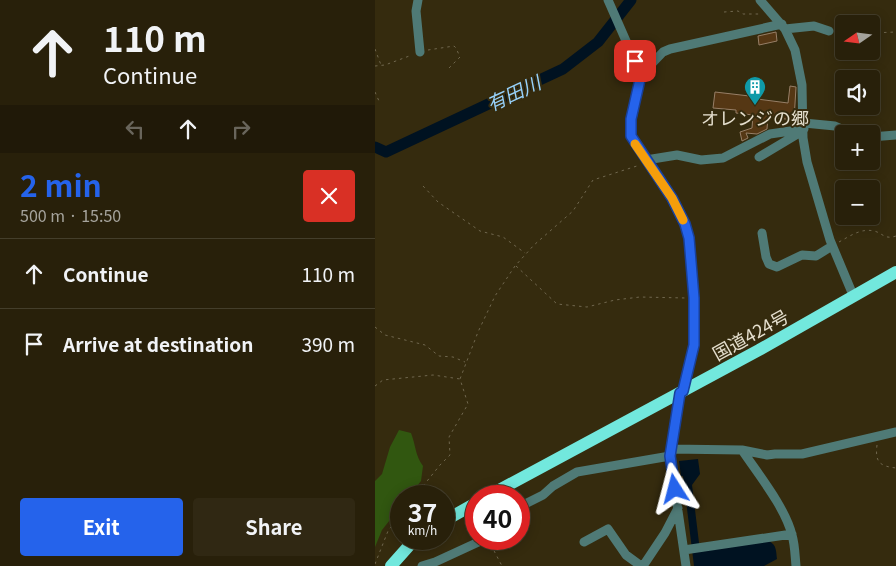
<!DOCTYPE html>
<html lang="en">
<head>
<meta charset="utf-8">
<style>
  body { margin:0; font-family:Georgia,"Noto Sans JP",serif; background:#302813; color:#f1f3f6; height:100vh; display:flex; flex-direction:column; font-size:19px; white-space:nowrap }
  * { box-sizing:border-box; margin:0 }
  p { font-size:16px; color:#a5a39c }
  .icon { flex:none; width:28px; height:28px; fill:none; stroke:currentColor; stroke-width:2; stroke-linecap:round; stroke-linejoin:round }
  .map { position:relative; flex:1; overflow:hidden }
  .sheet { display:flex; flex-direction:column; background:#28200a; width:375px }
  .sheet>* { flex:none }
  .guide { background:#28200a; color:#f1f3f6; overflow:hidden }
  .needle { width:32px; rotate:256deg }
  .controls { position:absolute; left:460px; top:15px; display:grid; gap:10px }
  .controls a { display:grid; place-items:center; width:45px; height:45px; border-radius:5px; background:#28200a; box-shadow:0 2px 12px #0003,0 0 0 1px #443e2b; font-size:25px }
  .speed { position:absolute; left:15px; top:485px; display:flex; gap:10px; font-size:25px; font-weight:700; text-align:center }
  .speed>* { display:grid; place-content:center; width:65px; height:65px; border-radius:50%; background:#28200a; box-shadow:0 2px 12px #0003,0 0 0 1px #443e2b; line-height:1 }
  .speed small { font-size:12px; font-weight:400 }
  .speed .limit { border:8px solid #d22; background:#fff; color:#111 }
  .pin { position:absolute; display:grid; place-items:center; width:42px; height:42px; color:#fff; margin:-21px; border-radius:10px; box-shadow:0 2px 8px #0006 }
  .me { position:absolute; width:55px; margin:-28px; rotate:351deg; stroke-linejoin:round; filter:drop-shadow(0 0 4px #0008) }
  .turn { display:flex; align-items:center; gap:18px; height:105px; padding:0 20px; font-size:22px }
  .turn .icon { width:65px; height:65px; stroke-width:2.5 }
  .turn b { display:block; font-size:35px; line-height:42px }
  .lanes { display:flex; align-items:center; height:48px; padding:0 20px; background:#0003; justify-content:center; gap:25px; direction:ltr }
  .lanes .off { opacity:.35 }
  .round { display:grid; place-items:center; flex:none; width:52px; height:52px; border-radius:5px; background:#302813 }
  .summary { display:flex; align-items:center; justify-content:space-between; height:85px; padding:0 20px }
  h1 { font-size:30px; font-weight:700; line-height:38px; color:#2563eb }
  .button { display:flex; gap:10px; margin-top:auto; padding:10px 20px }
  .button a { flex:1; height:58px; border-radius:5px; background:#2563eb; color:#fff; font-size:20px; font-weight:700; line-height:58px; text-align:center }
  .button a+a { background:#302813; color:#f1f3f6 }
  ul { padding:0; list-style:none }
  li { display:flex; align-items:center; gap:15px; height:70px; padding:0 20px; border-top:1px solid #443e2b }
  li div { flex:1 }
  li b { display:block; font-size:19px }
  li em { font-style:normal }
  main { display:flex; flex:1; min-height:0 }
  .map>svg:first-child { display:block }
  .green { fill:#315710 }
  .water { fill:#001221 }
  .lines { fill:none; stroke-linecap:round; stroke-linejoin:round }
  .river { stroke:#001221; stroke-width:11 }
  .building { fill:#553714; stroke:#977f67 }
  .path { stroke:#70674e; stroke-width:1; stroke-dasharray:2.5 4; stroke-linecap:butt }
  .minor { stroke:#4f7a76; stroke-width:9 }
  .highway { stroke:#72e8dd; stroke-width:12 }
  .route-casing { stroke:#184099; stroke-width:12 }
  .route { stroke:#2563eb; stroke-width:9 }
  .slow { stroke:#f59e0b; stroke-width:9 }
  .labels { text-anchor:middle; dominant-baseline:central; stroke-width:4; stroke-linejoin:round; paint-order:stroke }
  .poi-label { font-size:18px; fill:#e5dfce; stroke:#352b0e }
  .street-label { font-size:18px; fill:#e5dfce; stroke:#352b0e }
  .water-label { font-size:19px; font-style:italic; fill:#97d1fa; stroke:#352b0e }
</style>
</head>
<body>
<main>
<section class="sheet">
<div class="guide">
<div class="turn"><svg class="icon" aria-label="ahead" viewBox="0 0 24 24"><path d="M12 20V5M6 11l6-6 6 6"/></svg><div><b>110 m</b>Continue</div></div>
<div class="lanes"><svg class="icon off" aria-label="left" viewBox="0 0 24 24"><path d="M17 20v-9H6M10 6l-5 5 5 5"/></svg><svg class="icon" aria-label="ahead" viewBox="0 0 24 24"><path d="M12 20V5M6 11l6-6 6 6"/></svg><svg class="icon off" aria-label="right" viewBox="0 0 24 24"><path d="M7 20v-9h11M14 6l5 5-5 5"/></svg></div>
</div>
<div class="summary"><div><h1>2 min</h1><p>500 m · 15:50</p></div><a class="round" style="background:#d93025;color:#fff"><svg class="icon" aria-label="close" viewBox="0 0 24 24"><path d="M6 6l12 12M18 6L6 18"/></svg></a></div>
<ul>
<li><svg class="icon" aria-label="ahead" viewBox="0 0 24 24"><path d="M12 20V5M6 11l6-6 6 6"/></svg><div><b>Continue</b></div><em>110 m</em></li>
<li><svg class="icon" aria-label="arrive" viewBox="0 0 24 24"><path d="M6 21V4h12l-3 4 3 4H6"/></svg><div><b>Arrive at destination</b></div><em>390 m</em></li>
</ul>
<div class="button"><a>Exit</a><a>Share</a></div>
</section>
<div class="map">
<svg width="521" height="566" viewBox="0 0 521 566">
  <rect width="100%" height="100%" fill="#352b0e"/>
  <!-- green -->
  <path class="green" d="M24,430L36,433C41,446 40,455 48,466L46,481L34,496H26V506L7,530L0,547V481L7,474L15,447Z"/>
  <!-- water -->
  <path class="water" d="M323,459L325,474L317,485L325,551L394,541C402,545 401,552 402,559L389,566H319L308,476H306L304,461Z"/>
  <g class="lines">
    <!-- river -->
    <path class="river" d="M0,147L11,152L188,69L223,42L256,0"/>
  </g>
  <!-- building -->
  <path class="building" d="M401,32L402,41L384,45L383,36Z
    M415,86L421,87L419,120L393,117L392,129L382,134L371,133L373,138L367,141L365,132L377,128L378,115L361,113V110L338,108L340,92L383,97L382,99L413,103Z"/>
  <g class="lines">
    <!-- path -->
    <path class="path" d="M349,12L363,11L368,14H387
      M462,33L469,34
      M496,33L521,32
      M0,49L6,65
      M53,50L79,46L81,48L85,57L74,68
      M0,66L10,65L37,55
      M0,92L4,101
      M48,186L63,202L105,231L128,237L150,253
      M464,242C475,236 486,228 499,231C508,233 509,240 521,236
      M141,266L182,304L212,307L240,300L265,297L311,298
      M0,327L10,335L50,345L64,356L78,357L90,362
      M0,386L8,380L58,375L85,379
      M502,445C500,462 504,466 521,468
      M40,496L65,465L75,455L74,437L93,404L85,379L103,332L120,296L140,266L159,245L198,211L218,180L265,165
      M116,545L127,566
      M0,564L13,531L26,514"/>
    <!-- minor -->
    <path class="minor" d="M43,0L41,11L45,52
      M233,0L266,75
      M385,0L410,29L420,50L427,85L428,138L432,162L455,240L478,295
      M410,29L439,26L454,31
      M429,123L460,126L478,134
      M496,137L521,135
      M384,157L426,132
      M271,160L302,155L326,160L348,158L395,134L429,129
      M387,233L391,257L394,264L402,267L427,255L441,256L457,246
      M308,391L319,345V298L314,238L310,224L297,198L259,142L255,129L266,75L288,52L295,49L407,24
      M305,393L295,456L311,566
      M296,449L367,450L392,455L400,454H427L521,432
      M367,450C383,474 410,507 417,535C420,545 420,556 421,566
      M144,507L168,495L178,486L202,472L295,456
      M209,542L233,529L251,555L266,566
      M309,550L417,534
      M47,566L60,562L110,539
      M268,566L290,533L303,508"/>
    <!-- highway -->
    <path class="highway" d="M113,496L384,350L521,272
      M69,521L101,503
      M16,566L40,539"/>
  </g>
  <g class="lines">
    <!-- route casing -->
    <g class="route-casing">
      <path id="route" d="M260,61L266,75L256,119V136L297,198L310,224L314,238L319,298V345L308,391L305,393L295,456L300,489"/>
    </g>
    <!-- route -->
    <use href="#route" class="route"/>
    <!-- slow -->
    <path class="slow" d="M260,144L297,198L308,220"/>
  </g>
  <!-- icons -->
  <defs>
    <g id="building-pin" transform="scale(1.125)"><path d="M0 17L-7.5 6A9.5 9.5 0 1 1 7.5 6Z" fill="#0f9aa8" stroke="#352b0e"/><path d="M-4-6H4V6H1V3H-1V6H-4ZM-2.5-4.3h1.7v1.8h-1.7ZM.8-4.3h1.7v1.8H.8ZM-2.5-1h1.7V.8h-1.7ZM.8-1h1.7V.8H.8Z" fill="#fff"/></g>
  </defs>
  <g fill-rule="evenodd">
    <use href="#building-pin" x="380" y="87"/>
  </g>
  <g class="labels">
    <!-- poi labels -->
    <g class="poi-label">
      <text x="380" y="117">オレンジの郷</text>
    </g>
    <!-- street labels -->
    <g class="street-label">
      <text transform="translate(375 334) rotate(-29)">国道424号</text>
    </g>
    <!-- water labels -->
    <g class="water-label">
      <text transform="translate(138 92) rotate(-25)">有田川</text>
    </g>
  </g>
</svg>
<div class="controls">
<a><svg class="needle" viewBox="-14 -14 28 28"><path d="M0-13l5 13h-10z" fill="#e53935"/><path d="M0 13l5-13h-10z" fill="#a5a39c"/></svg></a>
<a><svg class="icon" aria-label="sound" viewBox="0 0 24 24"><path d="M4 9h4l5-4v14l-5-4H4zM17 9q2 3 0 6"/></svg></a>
<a>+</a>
<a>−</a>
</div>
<div class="speed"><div>37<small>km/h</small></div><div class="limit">40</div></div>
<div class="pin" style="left:260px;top:61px;background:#d93025"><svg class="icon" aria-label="arrive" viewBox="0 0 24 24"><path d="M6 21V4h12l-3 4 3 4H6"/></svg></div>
<svg class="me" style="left:300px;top:489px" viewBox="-20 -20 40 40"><path d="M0-17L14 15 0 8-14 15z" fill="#2563eb" stroke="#fff" stroke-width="4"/></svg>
</div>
</main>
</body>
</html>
